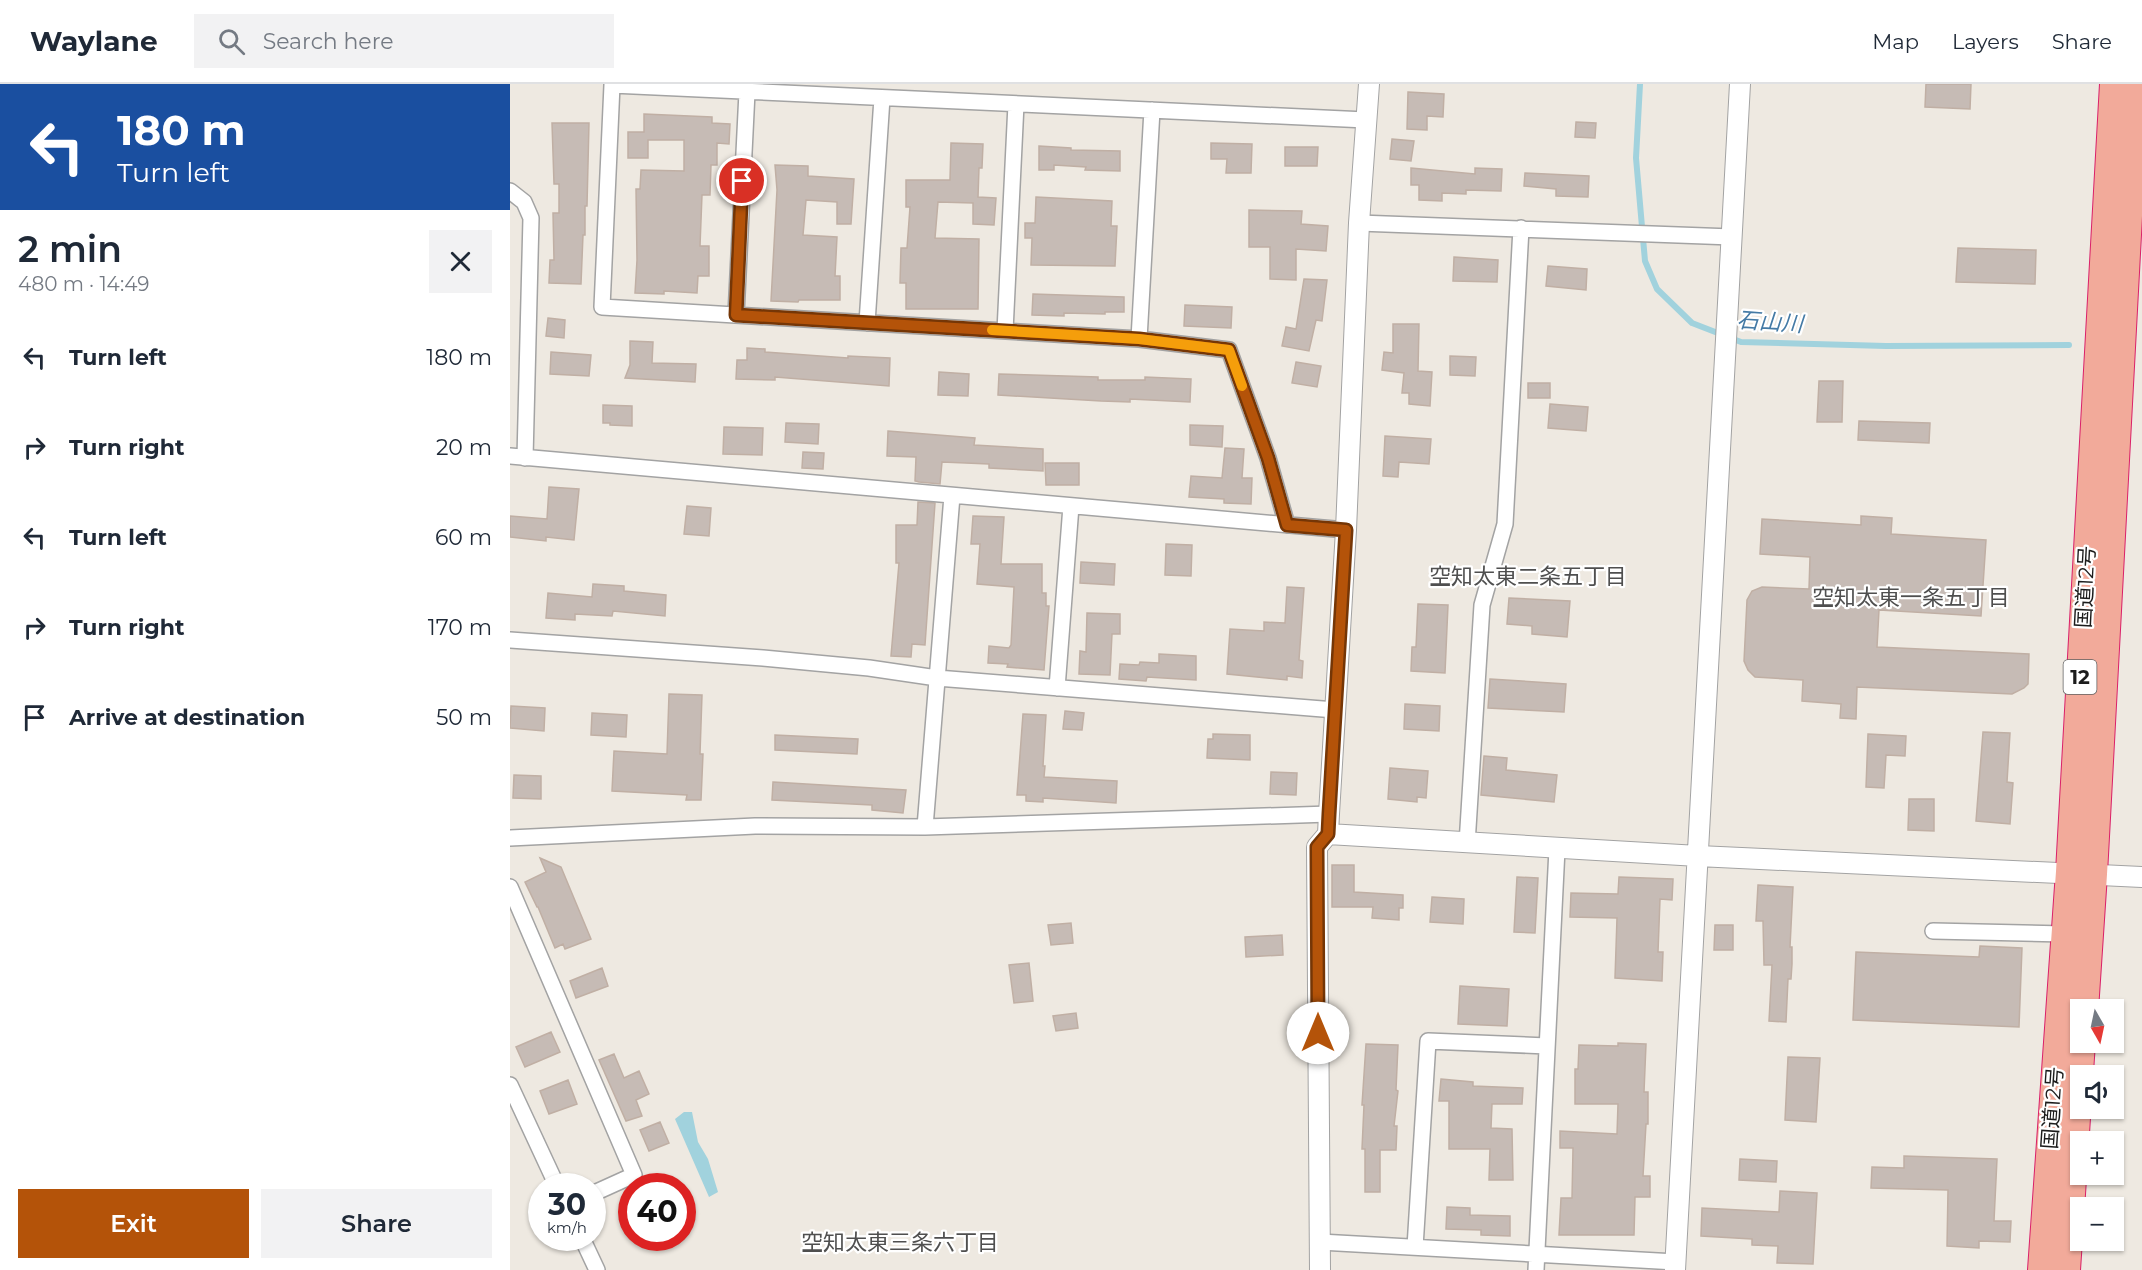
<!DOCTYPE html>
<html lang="en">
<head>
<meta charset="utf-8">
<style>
  body { margin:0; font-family:Montserrat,"Noto Sans JP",sans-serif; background:#f2f2f3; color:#1f2937; height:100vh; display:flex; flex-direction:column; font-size:22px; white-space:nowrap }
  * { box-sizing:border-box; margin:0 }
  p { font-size:20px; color:#747a83 }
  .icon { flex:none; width:33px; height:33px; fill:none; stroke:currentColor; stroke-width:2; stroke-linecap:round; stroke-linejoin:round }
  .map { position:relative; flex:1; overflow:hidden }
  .sheet { display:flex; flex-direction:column; background:#fff; width:510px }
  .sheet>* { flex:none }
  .guide { background:#1a4fa0; color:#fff; overflow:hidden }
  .needle { width:39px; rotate:171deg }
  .fabs { position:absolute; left:1560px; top:915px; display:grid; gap:12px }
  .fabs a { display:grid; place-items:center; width:54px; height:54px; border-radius:0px; background:#fff; box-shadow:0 2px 4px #0004; font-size:30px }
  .speed { position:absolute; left:18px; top:1089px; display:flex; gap:12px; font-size:30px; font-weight:700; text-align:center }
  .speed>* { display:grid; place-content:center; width:78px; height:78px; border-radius:50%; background:#fff; box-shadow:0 2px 4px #0004; line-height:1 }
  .speed small { font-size:15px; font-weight:400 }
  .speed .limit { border:9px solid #d22; background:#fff; color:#111 }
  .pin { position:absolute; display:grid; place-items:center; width:51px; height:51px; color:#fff; margin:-26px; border:3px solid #fff; border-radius:50%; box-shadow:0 2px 6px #0007 }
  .me { position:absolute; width:66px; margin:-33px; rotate:0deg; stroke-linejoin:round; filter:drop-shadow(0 0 4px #0008) }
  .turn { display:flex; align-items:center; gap:21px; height:126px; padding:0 18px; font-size:27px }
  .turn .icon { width:78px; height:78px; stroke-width:2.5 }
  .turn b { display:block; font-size:42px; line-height:51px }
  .round { display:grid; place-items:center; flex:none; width:63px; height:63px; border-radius:0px; background:#f2f2f3 }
  .head { display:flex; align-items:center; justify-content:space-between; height:102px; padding:0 18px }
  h1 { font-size:36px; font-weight:600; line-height:45px }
  .action { display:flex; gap:12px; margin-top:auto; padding:12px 18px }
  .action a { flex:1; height:69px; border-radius:0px; background:#b45309; color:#fff; font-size:24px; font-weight:600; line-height:69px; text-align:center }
  .action a+a { background:#f2f2f3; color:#1f2937 }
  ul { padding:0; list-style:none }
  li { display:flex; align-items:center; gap:18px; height:90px; padding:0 18px }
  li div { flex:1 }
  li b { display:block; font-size:22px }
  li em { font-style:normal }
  header { display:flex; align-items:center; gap:36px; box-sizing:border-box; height:84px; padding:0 30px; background:#fff; border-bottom:2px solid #e0e1e3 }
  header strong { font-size:28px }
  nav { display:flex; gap:33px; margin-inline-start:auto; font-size:21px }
  .search { width:420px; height:54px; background:#f2f2f3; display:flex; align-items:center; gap:15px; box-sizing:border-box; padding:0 21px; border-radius:0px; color:#747a83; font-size:22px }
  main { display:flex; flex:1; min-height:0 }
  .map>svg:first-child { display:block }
  .water { fill:#a1d2dd }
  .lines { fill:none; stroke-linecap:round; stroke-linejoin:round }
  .stream { stroke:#a1d2dd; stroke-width:6 }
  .building { fill:#c6bbb5; stroke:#c0afa4; stroke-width:1.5 }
  .minor-casing { stroke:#a3a3a3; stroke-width:18 }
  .tertiary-casing { stroke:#a3a3a3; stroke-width:22 }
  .trunk-casing { stroke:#da2069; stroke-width:28 }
  .minor { stroke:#fff; stroke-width:15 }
  .tertiary { stroke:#fff; stroke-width:20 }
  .trunk { stroke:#f2aa9a; stroke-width:26 }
  .route-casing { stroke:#753606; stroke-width:15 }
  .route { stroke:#b45309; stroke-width:10 }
  .slow { stroke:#f59e0b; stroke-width:10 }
  .labels { text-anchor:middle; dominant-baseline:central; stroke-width:4.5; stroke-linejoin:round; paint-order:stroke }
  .shield { fill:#fff; stroke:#606060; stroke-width:1.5 }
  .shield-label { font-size:20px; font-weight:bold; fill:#1c1c1c }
  .street-label { font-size:21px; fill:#1c1c1c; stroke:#fff }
  .water-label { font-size:22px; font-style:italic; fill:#447aa5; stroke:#fff }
  .neighbourhood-label { font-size:22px; fill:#4f4f4f; stroke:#fff }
</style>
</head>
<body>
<header>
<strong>Waylane</strong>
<div class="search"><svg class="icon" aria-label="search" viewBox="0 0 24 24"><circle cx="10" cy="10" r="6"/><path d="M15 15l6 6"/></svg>Search here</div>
<nav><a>Map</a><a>Layers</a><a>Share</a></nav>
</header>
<main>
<section class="sheet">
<div class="guide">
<div class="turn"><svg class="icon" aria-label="left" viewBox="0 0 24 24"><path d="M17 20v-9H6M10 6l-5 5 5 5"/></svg><div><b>180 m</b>Turn left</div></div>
</div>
<div class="head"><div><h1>2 min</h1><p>480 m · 14:49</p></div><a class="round"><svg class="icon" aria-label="close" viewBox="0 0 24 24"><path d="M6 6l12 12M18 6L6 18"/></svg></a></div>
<ul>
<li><svg class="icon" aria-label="left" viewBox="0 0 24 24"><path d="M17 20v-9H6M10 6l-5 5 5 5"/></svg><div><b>Turn left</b></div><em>180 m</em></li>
<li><svg class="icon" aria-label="right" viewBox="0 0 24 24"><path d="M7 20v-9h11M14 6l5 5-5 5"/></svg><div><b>Turn right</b></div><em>20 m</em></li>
<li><svg class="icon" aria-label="left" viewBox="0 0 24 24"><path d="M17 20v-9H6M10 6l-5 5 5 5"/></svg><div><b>Turn left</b></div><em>60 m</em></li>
<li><svg class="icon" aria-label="right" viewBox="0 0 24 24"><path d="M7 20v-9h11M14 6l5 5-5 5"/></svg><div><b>Turn right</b></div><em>170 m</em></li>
<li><svg class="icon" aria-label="arrive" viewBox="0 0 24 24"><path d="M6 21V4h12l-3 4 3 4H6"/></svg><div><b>Arrive at destination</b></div><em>50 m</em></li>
</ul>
<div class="action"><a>Exit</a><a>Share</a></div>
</section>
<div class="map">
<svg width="1632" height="1186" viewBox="0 0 1632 1186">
  <rect width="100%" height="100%" fill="#eee9e1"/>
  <!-- water -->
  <path class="water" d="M174,1028H182L188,1058L198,1075L208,1108L199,1113L165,1035Z"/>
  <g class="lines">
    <!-- stream -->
    <path class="stream" d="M1130,0L1126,74L1135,177L1147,205L1182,239L1231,258L1376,262L1559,261"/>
  </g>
  <!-- building -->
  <path class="building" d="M1416,0H1461L1460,25L1415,23Z
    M898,8L934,10L933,33L917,32V46L897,45Z
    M134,30L202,33V39L220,40L219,60L207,59V81H201L200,111H192L190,162H199V192H188L187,209L154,207V210L125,209L127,176L126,105H130L131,86L174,87V56H138V74H118V48H134Z
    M1066,38L1086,39L1085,54L1065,53Z
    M42,39H79L77,122H75V151H73L71,200L39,199L40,176H44L43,129H49V100H44Z
    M882,55L904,57L901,77L880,75Z
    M441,59L473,60L472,84H469L468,113L486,114L484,141L463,140V119L428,118L425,154L469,155L468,225H396V199H390L391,164H397L400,123H396V96H440Z
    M701,59L742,60L741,89H716L717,75H701Z
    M529,62L561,64V66L610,67V87L575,86L576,83L544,81V86H529Z
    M775,63H808L807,82H775Z
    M265,81L298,82V92L344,95L341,140H327V118L296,116L293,151L327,153L325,192H330V216H289L288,218L261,217L267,106Z
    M901,84L965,90V84L992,85L991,107L956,106V110L932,109V117L909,116V101H901Z
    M1015,89L1079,92L1078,113L1046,112V105L1014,102Z
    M526,113L602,117L601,142H607L605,182L521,181L522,154H515V139H525Z
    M739,126L792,127L791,140L818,142L816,167L786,165V196L760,195V163H739Z
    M1448,164L1526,166L1525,200L1446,198Z
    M944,173L988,176L987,198L943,197Z
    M1038,182L1077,185L1076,206L1036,202Z
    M794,195L817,196L812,237L806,236L799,267L772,262L776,243L786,245Z
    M523,210L614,213V228H595V230L554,229V232L522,231Z
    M675,221L722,223L721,244L674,242Z
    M38,234L55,236L54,254L36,252Z
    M883,240H909L908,287L922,288L920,322L899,320V309H892L894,289L872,286L874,268L883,269Z
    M120,257L143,258L142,279L186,280L185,298L115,294L120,281Z
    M237,264L255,265V268L338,274V272L380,274L379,302L265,293V296L226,295L227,276H237Z
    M41,268L81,271L79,292L40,290Z
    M940,272L966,273L965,292L940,291Z
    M786,278L811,282L807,303L782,299Z
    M429,288L459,290L458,312L428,311Z
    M489,290L588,293V296H635V293L681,295L680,318L620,315V318L591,317L488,311Z
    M1309,297H1333L1332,338H1307Z
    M1018,299H1040V314H1018Z
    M1040,320L1078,323L1076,347L1038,344Z
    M93,321L122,322V342L100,341V339H93Z
    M1349,337L1420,339L1419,359L1348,356Z
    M276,339L309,340L308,360L275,358Z
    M680,341L713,342L712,363L680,361Z
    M214,343L253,344L252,371L213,370Z
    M378,347L465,354L464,361L533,365V387L479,384V380L432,378L430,400L409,398L405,397L406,373L377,372Z
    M875,352L921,355L919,380L889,378L888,393L873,392Z
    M715,364L734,365L732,394H742L741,420L714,419V415L679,413L681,392L712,394Z
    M293,368L314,369L313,385L292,384Z
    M535,379H569V401H536Z
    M39,403L69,405L64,456L36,453V457L0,453V432L37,435Z
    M408,418L425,419L415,561L402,560L401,573L381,572L389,479H386V441H407Z
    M177,422L201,424L199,452L174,450Z
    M463,432L494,433L491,480H532V509H536V522H539L534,586L497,583L498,580L478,579L479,562L499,564L501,561L504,503L467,500L470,460H461Z
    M1351,432L1382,434L1381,450L1476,456L1471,532L1369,526L1367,563L1519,570L1518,600L1514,604L1502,610L1347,603L1346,635L1330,634L1331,620L1292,617L1293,596L1245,593L1238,586L1234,577L1237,516L1242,507L1252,503L1299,505L1300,473L1250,470L1252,435L1351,441Z
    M656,460L682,461L681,492L655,491Z
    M571,478L605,480L604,501L570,499Z
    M83,500L114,502V507L156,511L155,532L103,527L102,532L65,530V536L36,534L38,509L82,513Z
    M777,503L794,504L789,576L793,577L792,594L777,592V596L717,590L720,545L754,547V538L775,539Z
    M999,514L1060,517L1057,553L1022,550V542L997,540Z
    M908,520L938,521L935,589L901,587L902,563H906Z
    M577,529L610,530V550H602L600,591L569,590L570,567L576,568Z
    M649,570L686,572V596L637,593L636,597L609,595L610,580L629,581L630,578L649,579Z
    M980,595L1056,600L1054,628L978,624Z
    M159,610L192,611L190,670H193L191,716H176L177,711L102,707L104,667L157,670Z
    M895,620L930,622L929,647L894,645Z
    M1,622L35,624L34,647L0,644Z
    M555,627L574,629L572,646L553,645Z
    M82,629L117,631L116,653L81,651Z
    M513,630L536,631L533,682H535L534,693L607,697L606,719L533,714V718L516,717V711H507Z
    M1473,648L1500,649L1497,698L1503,699L1500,740L1466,737Z
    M703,650L740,651V676L697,674L698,655H703Z
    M1358,650L1396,652L1395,672L1376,671L1374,704L1356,703Z
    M265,651L348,655L347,670L265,666Z
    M974,672L997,674L996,686L1047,691L1044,718L971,711Z
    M880,684L918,687L916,714L907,713V718L878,715Z
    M761,688L787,689L786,711L760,710Z
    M4,691L31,692V715L3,714Z
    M263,698L396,706L393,729L362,726V721L262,716Z
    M1399,715H1424V747L1398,746Z
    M30,774L51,783L81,855L55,865L53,860L45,864L28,823H27L15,798L36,788Z
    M822,781H844V808L893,811V824H889V836L862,834L863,823H822Z
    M1007,793L1028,794L1025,849L1004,848Z
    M1109,793L1163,795L1162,816L1150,815L1148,868H1153L1152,897L1105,894L1107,834L1060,833L1061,809L1108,810Z
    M1248,801L1283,803L1280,863H1282V880L1281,895H1278L1276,938L1259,937L1262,881H1254L1253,837H1246Z
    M922,813L954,815L953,840L920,838Z
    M561,839L563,859L541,861L538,841Z
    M1205,841H1223V866H1204Z
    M772,851L773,871L736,873L735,853Z
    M1470,862L1512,864L1509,943L1343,936L1346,868L1469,873Z
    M519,879L523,917L504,919L499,881Z
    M92,884L98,902L66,914L60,897Z
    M950,902L999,905L997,942L948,940Z
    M566,929L568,944L546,947L543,932Z
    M41,948L50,968L15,983L6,963Z
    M1108,959L1136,960L1134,1008H1138V1040H1136L1133,1092H1140V1113H1125L1124,1151H1049L1051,1114H1062L1063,1064H1050V1047L1107,1050L1108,1020H1065V985H1068L1069,961L1108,962Z
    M856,960L888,961L886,1006L888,1007L884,1042H887L886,1066H870V1108H855V1065H852L854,1021H852Z
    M104,970L114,994L129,987L139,1010L126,1016L132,1032L116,1037L89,976Z
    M1278,973L1310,974L1306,1038L1275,1036Z
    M931,995L963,998V1002L1013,1004L1012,1020H982L981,1044L1002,1045L1003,1096H979L980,1065H939V1017H929Z
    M58,996L67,1020L39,1030L30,1007Z
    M150,1038L159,1059L139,1067L130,1046Z
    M1394,1072L1487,1075L1484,1137H1501L1500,1158L1469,1157V1164L1437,1162L1438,1106L1361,1104L1362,1083L1394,1084Z
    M1230,1075L1267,1077L1266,1098L1229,1096Z
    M1270,1107L1307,1109L1303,1180L1267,1179L1268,1162L1242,1161V1155L1191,1152L1192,1124L1269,1128Z
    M937,1123L960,1124V1131L1000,1132V1152L971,1151V1146L936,1145Z"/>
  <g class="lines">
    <!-- minor casing -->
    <g class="minor-casing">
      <path id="minor" d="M0,107L14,118L21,134L15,374
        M849,139L1222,153
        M226,231L237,8
        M357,239L372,14
        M495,247L506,20
        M629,255L642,26
        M0,372L836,446
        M777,441L758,374L719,266L629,255L92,223L102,1L856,36
        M0,556L253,574L359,584L427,594L825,626
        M547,604L561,422
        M415,743L442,412
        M0,754L245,742L415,743L819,730
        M957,760L972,521L995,440L1011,144
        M0,803L124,1091L82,1110
        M1423,847L1555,850
        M0,1001L47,1102
        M72,1154L87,1186
        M810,1158L1166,1178
        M905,1163L918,957L1037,962
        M1026,1186L1047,765"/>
    </g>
    <!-- tertiary casing -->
    <g class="tertiary-casing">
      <path id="tertiary" d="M818,750L1188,772L1632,793
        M810,1186L807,763L818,750L819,730L836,446L849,139L859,0
        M1165,1186L1230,0"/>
    </g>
    <!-- trunk casing -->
    <g class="trunk-casing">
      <path id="trunk" d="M1575,926L1584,790L1626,0
        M1531,1186L1559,788L1603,0
        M1557,1186L1572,958"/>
    </g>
    <!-- minor -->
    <use href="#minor" class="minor"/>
    <!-- tertiary -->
    <use href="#tertiary" class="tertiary"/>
    <!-- trunk -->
    <use href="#trunk" class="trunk"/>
  </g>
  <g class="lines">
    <!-- route casing -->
    <g class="route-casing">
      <path id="route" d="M232,97L226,231L629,255L719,266L758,374L777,441L836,446L819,730L818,750L807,763L808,949"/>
    </g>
    <!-- route -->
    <use href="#route" class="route"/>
    <!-- slow -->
    <path class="slow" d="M482,246L629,255L719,266L732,302"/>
  </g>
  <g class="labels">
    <!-- shield labels -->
    <rect class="shield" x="1553.5" y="576" width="33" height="34" rx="4.5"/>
    <g class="shield-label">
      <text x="1570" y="593">12</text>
    </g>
    <!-- street labels -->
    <g class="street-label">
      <text transform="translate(1575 503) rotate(-87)">国道12号</text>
      <text transform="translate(1542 1024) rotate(-86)">国道12号</text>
    </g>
    <!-- water labels -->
    <g class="water-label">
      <text transform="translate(1260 238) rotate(4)">石山川</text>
    </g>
    <!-- neighbourhood labels -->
    <g class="neighbourhood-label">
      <text x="1018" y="492">空知太東二条五丁目</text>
      <text x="1401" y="513">空知太東一条五丁目</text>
      <text x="390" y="1158">空知太東三条六丁目</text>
    </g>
  </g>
</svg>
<div class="fabs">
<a><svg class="needle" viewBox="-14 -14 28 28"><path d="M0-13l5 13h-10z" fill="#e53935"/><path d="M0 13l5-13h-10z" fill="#747a83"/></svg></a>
<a><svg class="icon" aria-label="sound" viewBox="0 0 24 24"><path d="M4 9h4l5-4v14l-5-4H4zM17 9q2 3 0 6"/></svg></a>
<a>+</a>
<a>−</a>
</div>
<div class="speed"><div>30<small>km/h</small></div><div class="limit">40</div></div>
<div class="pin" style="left:232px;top:97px;background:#d93025"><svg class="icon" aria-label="arrive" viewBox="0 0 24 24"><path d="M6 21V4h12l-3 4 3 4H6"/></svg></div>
<svg class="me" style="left:808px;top:949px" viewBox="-20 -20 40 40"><circle r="19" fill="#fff"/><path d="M0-13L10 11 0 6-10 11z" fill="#b45309"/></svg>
</div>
</main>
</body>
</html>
